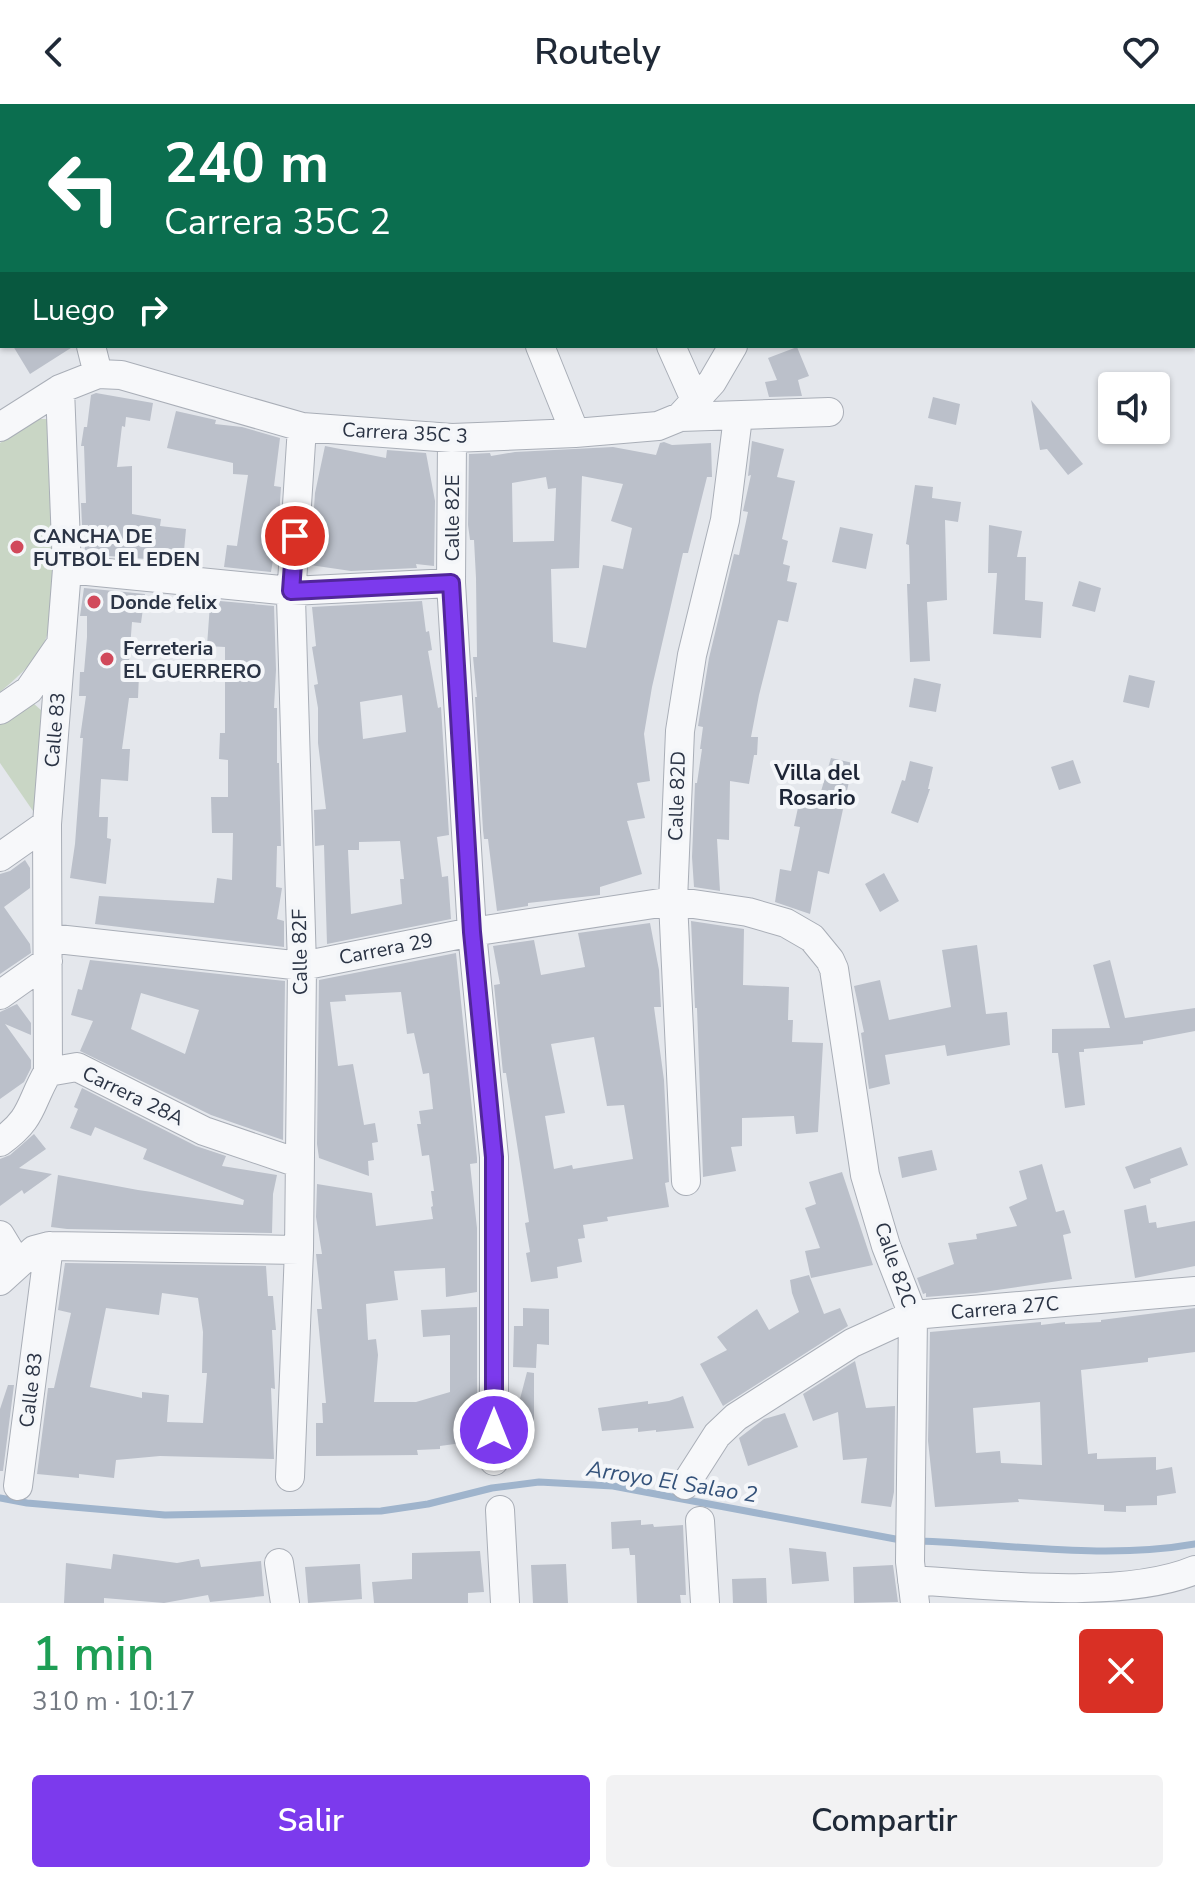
<!DOCTYPE html>
<html lang="es">
<head>
<meta charset="utf-8">
<style>
  body { margin:0; font-family:"Nunito Sans",sans-serif; background:#f2f2f3; color:#1f2937; height:100vh; display:flex; flex-direction:column; font-size:30px; white-space:nowrap }
  * { box-sizing:border-box; margin:0 }
  p { font-size:26px; color:#747a83 }
  .icon { flex:none; width:44px; height:44px; fill:none; stroke:currentColor; stroke-width:2; stroke-linecap:round; stroke-linejoin:round }
  .map { position:relative; height:1499px; overflow:hidden }
  .drawer { display:flex; flex-direction:column; background:#fff; flex:1 }
  .drawer>* { flex:none }
  .banner { position:absolute; left:0px; top:0px; width:1196px; height:244px; box-shadow:0 2px 6px #0004; background:#0b6e4f; color:#fff; overflow:hidden }
  .controls { position:absolute; left:1098px; top:268px; display:grid; gap:16px }
  .controls a { display:grid; place-items:center; width:72px; height:72px; border-radius:8px; background:#fff; box-shadow:0 2px 6px #0004; font-size:40px }
  .pin { position:absolute; display:grid; place-items:center; width:68px; height:68px; color:#fff; margin:-34px; border:4px solid #fff; border-radius:50%; box-shadow:0 2px 8px #0007 }
  .me { position:absolute; width:88px; margin:-44px; rotate:0deg; stroke-linejoin:round; filter:drop-shadow(0 0 6px #0008) }
  .turn { display:flex; align-items:center; gap:28px; height:168px; padding:0 32px; font-size:36px }
  .turn .icon { width:104px; height:104px; stroke-width:2.5 }
  .turn b { display:block; font-size:56px; line-height:68px }
  .then { display:flex; align-items:center; height:76px; padding:0 32px; background:#0003; gap:16px; font-size:30px }
  .round { display:grid; place-items:center; flex:none; width:84px; height:84px; border-radius:8px; background:#f2f2f3 }
  .summary { display:flex; align-items:center; justify-content:space-between; height:136px; padding:0 32px }
  h1 { font-size:48px; font-weight:600; line-height:60px; color:#1e9e55 }
  .cta { display:flex; gap:16px; margin-top:auto; padding:16px 32px }
  .cta a { flex:1; height:92px; border-radius:8px; background:#7c3aed; color:#fff; font-size:32px; font-weight:600; line-height:92px; text-align:center }
  .cta a+a { background:#f2f2f3; color:#1f2937 }
  header { display:flex; justify-content:space-between; align-items:center; height:104px; padding:0 32px; background:#fff; font-size:36px; font-weight:600 }
  .map>svg:first-child { display:block }
  .green { fill:#c9d6c5 }
  .lines { fill:none; stroke-linecap:round; stroke-linejoin:round }
  .stream { stroke:#9fb4cc; stroke-width:7 }
  .building { fill:#bbc0ca; fill-rule:evenodd }
  .minor-casing { stroke:#a9aeb7; stroke-width:30 }
  .minor { stroke:#f7f8fa; stroke-width:28 }
  .route-casing { stroke:#51269a; stroke-width:20 }
  .route { stroke:#7c3aed; stroke-width:14 }
  .poi-dot { fill:#d1495b; stroke:#f4f6f9; stroke-width:3 }
  .labels { text-anchor:middle; dominant-baseline:central; stroke-width:8; stroke-linejoin:round; paint-order:stroke }
  .street-label { font-size:20px; fill:#2b3445; stroke:#f4f6f9 }
  .poi-label { font-size:20px; font-weight:bold; fill:#2b3445; stroke:#f4f6f9; text-anchor:start }
  .neighbourhood-label { font-size:22px; font-weight:bold; fill:#1d2536; stroke:#f4f6f9 }
  .water-label { font-size:22px; font-style:italic; fill:#34527a; stroke:#f4f6f9 }
</style>
</head>
<body>
<header><svg class="icon" aria-label="back" viewBox="0 0 24 24"><path d="M15 5l-7 7 7 7"/></svg>Routely<svg class="icon" aria-label="heart" viewBox="0 0 24 24"><path d="M12 20l-8-8c-3-5 5-10 8-4 3-6 11-1 8 4z"/></svg></header>
<div class="map">
<svg width="1195" height="1499" viewBox="0 0 1195 1499">
  <rect width="100%" height="100%" fill="#e4e7ec"/>
  <!-- green -->
  <path class="green" d="M36,315H50C53,368 67,499 42,543C31,561 16,575 0,588V339Z
    M33,599L51,615L48,701L33,707L0,659V620Z"/>
  <g class="lines">
    <!-- stream -->
    <path class="stream" d="M0,1394L27,1399L165,1411L381,1407L428,1400L492,1384L539,1378L613,1382L906,1437
      M918,1437C1009,1440 1105,1456 1195,1440"/>
  </g>
  <!-- building -->
  <path class="building" d="M13,242H74L30,270Z
    M797,243L809,272L798,276L802,292L769,293L765,278L777,276L768,254Z
    M96,289L153,299L150,317L126,313L125,323L122,322L117,363L132,362V410L161,415L160,422L186,425L183,458L84,450L88,421H82L81,399H86L84,342H81L84,323H87L91,291Z
    M933,293L960,300L956,321L928,314Z
    M1031,296L1083,360L1068,371L1047,345L1040,346Z
    M176,307L216,316L215,320L242,323L280,334L274,382L281,383L276,457L273,456L271,468L224,463L227,441L237,442L248,371L233,370V359L167,344Z
    M752,337L784,345L777,373L795,377L782,435L788,437L783,460L790,462L787,477L797,479L788,518L778,516L759,591L751,633H758L757,651H754L749,680L730,677L729,736L717,735L720,787L694,783L692,753L695,679H697L702,645H700L703,623L698,622L709,554L734,450L739,451L748,408L743,407L751,371L748,372Z
    M664,338L672,341L711,339L712,373H707L688,449H683L652,583L644,630L650,677L637,679L645,714L627,717L642,770L600,783V791L528,799V802L497,807L488,735H484L483,726L475,593H477L473,553H477L476,474L474,436H470L468,421L469,350L490,349L491,352L515,348L613,343L656,351L660,339ZM582,372L623,380L611,417L632,424L623,465L603,461L586,544L553,538L551,465L579,464ZM546,373L548,385L556,384L554,437L513,438L512,379Z
    M325,342L386,354L387,346L426,349L435,397L434,462L416,460L417,464L351,467L310,461L315,389Z
    M915,381L933,383L932,394L961,398L958,418L945,416L947,496L927,498L930,557L910,558L907,480H910L909,441L906,440Z
    M989,421L1022,427L1017,453H1026L1025,496L1043,498L1041,534L993,530L997,469H988Z
    M840,423L873,430L866,465L832,458Z
    M1079,477L1101,484L1095,508L1072,502Z
    M84,484L145,490L141,519L132,518L128,570L139,571L138,594H129L122,645H130L128,677L101,675L99,713H108L107,734L111,735L106,780L70,774L75,740L83,634H80L86,592H79L80,568H84L87,533V512H80Z
    M220,497L274,502L276,566L274,604H277V659H279L281,742H277L276,783L282,784L277,815L284,817V843L95,820L99,792L214,799L217,774L232,776L233,729H212L211,693H228V656L219,655L220,629H225V543L207,542L210,500L219,501Z
    M422,497L426,528L429,527L432,546L428,547L438,604L441,603L449,731L437,733L442,773L448,772L451,815L327,840L324,741L315,742L314,706L326,705L318,639V604L314,581L318,580L312,543L316,542L312,503ZM402,591L406,628L363,635L360,598ZM400,737L404,775H400L402,800L351,810L348,746H359V738Z
    M1129,571L1155,577L1149,604L1123,598Z
    M914,574L941,580L936,608L909,603Z
    M831,654L853,659L829,770L818,767L810,810L775,798L780,765L791,767L800,723L794,722L801,690L819,694Z
    M1073,656L1081,679L1059,686L1051,663Z
    M910,657L933,663L928,685H930L918,719L891,709L902,676L905,677Z
    M25,756L30,764V784L4,803L30,840L31,849L0,870V770L10,767Z
    M884,769L899,797L880,808L865,780Z
    M691,817L744,825L743,881L789,883L788,916H793L792,938L823,939L818,1028L796,1030L794,1012L742,1014V1042L731,1043L736,1067L703,1073L697,904H695Z
    M650,819L659,866L661,903H654L664,976L669,1078L665,1079L669,1103L607,1113L608,1117L583,1121L585,1134L578,1135L582,1158L557,1163L558,1174L531,1178L526,1149L530,1148L525,1119L529,1118L506,969H503L494,881L500,880L493,842L534,836L541,871L585,863L578,829ZM594,933L607,1002L624,1001L633,1055L573,1065L572,1061L554,1065L545,1012L565,1009L551,940Z
    M977,841L986,910L1007,908L1010,941L947,952L945,941L885,951L890,980L869,985L861,929L864,928L854,882L880,876L889,916L951,903L942,846Z
    M456,849L477,1054V1059L470,1060L477,1124V1188L446,1193L445,1164L394,1167L398,1196L366,1200L368,1236L376,1235L378,1251L374,1298H416L450,1288V1231L423,1233L421,1206L477,1203V1337L440,1342V1345L417,1346L418,1351L316,1352V1319H323L322,1299H326L317,1205H322L316,1150H322L316,1113L317,1080L372,1089L376,1122L433,1115L431,1103L433,1102L431,1087H434L429,1051L422,1052L417,1020H421L419,1007L433,1005L429,969L423,970L414,929L407,930L401,888L345,891L346,897L330,898L338,962L353,960L364,1021L375,1019L378,1038L372,1039L374,1056L368,1057L369,1072L319,1054L317,1040L319,876Z
    M90,856L285,877L283,1036L211,1011L80,947L93,917L71,911L78,885L82,886ZM141,889L199,906L185,950L131,925Z
    M1110,856L1125,914L1195,904V927L1143,937V940L1084,945V948H1079L1085,1001L1065,1004L1058,949H1052V925L1110,924L1093,861Z
    M17,900L31,919V931L5,920L31,956V964L24,978L0,995V908Z
    M82,984L196,1042L226,1052L222,1062L277,1071L273,1090L272,1129L67,1125L51,1123L58,1071L138,1086L243,1101L244,1096L143,1055L147,1045L95,1023L91,1032L70,1024L78,1005L74,1003Z
    M34,1030L46,1045L19,1064L52,1070L24,1090L22,1086L0,1102V1055L10,1051Z
    M1181,1043L1188,1061L1150,1075L1151,1079L1134,1085L1125,1063Z
    M932,1046L937,1066L902,1074L898,1053Z
    M1042,1060L1056,1108L1064,1106L1071,1129L1063,1131L1072,1175L976,1189L926,1193V1189L923,1190L917,1174L954,1160L948,1139L977,1135L976,1130L1017,1122L1009,1103L1027,1095L1019,1067Z
    M842,1068L873,1161L811,1174L805,1147L820,1144L805,1104L816,1100L809,1078Z
    M1146,1101L1149,1119L1156,1118L1157,1124L1195,1117V1162L1135,1174L1124,1106Z
    M65,1159L266,1162L268,1192H273L276,1226H272L275,1285L271,1284L274,1355L160,1352L116,1356L114,1374L79,1370V1374L37,1370L48,1284H54L71,1209L58,1206ZM162,1189L198,1194L203,1228L202,1269H207L203,1319L167,1318L169,1291L142,1288V1294L90,1283L106,1204L159,1211Z
    M809,1171L824,1210L840,1204L848,1222L723,1302L700,1260L727,1246L717,1233L757,1205L769,1226L799,1208L792,1189L790,1176Z
    M523,1204L549,1205V1241L537,1240L536,1264L513,1263L514,1222H523Z
    M1195,1204V1248L1148,1254V1258L1081,1266L1088,1350L1097,1349V1355L1156,1353V1366L1172,1363L1176,1389L1157,1392V1401L1126,1402V1408L1104,1407V1401L1018,1395L1019,1398L935,1403L928,1337L930,1228L1041,1218V1221L1065,1218V1220L1101,1218V1216ZM1040,1298L1042,1361L1001,1359L1000,1347L976,1349L973,1304Z
    M855,1257L866,1304L895,1302L894,1388L891,1403L861,1399L867,1354L843,1356L838,1308L813,1317L803,1290Z
    M527,1268L534,1269V1328L513,1322Z
    M8,1281H14L3,1367H0V1305Z
    M683,1292L694,1324L656,1328V1326L638,1328V1324L602,1327L598,1304L648,1297V1300L669,1297Z
    M785,1309L798,1343L748,1362L739,1334L764,1315Z
    M641,1416V1421L653,1420L654,1423L683,1421L686,1491H680L681,1499H637L635,1451H630L629,1444L612,1445L611,1418Z
    M789,1444L826,1448L829,1477L792,1480Z
    M480,1447L484,1488L468,1489V1499H374L372,1478L412,1475V1449Z
    M113,1450L177,1459L199,1455L201,1463L261,1457L264,1492L210,1498L208,1491L164,1499L104,1494V1499H64L66,1459L111,1465Z
    M360,1460L362,1495L308,1499L305,1463Z
    M566,1460L568,1499H533L531,1461Z
    M893,1461L898,1498L854,1499L853,1463Z
    M766,1474L767,1499H733L732,1475Z"/>
  <g class="lines">
    <!-- minor casing -->
    <g class="minor-casing">
      <path id="minor" d="M172,0L173,2
        M308,0L309,2
        M438,0L439,2
        M564,0L565,2
        M870,0V2
        M221,2L225,0
        M0,3L5,0
        M0,87L2,90
        M91,242L98,270
        M540,242L575,329
        M671,242L696,298
        M680,313L712,278L733,242
        M0,323L60,285L98,270L121,271L302,323L452,334L575,329L658,322L680,313L829,308
        M452,334L451,479L472,828L494,1053V1357
        M67,465L291,487L451,479
        M0,606L29,586L60,541
        M0,753L47,720
        M48,834L302,862L472,828L673,797L748,808L786,819L812,834L830,856L834,865L865,1071L886,1142L913,1211L910,1458L915,1499
        M0,891L48,857
        M48,968L47,720L67,465L60,285
        M0,1038C34,1014 29,1000 48,968L77,963L204,1027L298,1059
        M686,1077L673,797L680,627L692,551L725,416L738,313
        M0,1131L17,1159
        M0,1177L34,1146L49,1142L299,1146
        M290,1373L299,1146L302,862L291,494L302,323
        M685,1381L717,1331L736,1313L852,1239L913,1211L1195,1187
        M18,1382L49,1142
        M500,1406L505,1499
        M700,1417L705,1499
        M279,1459L285,1499
        M912,1476C990,1481 1124,1496 1195,1466"/>
    </g>
    <!-- minor -->
    <use href="#minor" class="minor"/>
  </g>
  <g class="lines">
    <!-- route casing -->
    <g class="route-casing">
      <path id="route" d="M295,432L291,487L451,479L472,828L494,1053V1326"/>
    </g>
    <!-- route -->
    <use href="#route" class="route"/>
  </g>
  <!-- markers -->
  <g class="poi-dot">
    <circle cx="17" cy="443" r="8"/>
    <circle cx="94" cy="498" r="8"/>
    <circle cx="107" cy="555" r="8"/>
  </g>
  <g class="labels">
    <!-- street labels -->
    <g class="street-label">
      <text transform="translate(405 329) rotate(3)">Carrera 35C 3</text>
      <text transform="translate(452 414) rotate(-90)">Calle 82E</text>
      <text transform="translate(55 626) rotate(-85)">Calle 83</text>
      <text transform="translate(677 692) rotate(-88)">Calle 82D</text>
      <text transform="translate(386 845) rotate(-11)">Carrera 29</text>
      <text transform="translate(300 848) rotate(-91)">Calle 82F</text>
      <text transform="translate(133 992) rotate(26)">Carrera 28A</text>
      <text transform="translate(895 1161) rotate(71)">Calle 82C</text>
      <text transform="translate(1005 1204) rotate(-5)">Carrera 27C</text>
      <text transform="translate(31 1286) rotate(-83)">Calle 83</text>
    </g>
    <!-- poi labels -->
    <g class="poi-label">
      <text x="33" y="432">CANCHA DE<tspan x="33" dy="23">FUTBOL EL EDEN</tspan></text>
      <text x="110" y="498">Donde felix</text>
      <text x="123" y="544">Ferreteria<tspan x="123" dy="23">EL GUERRERO</tspan></text>
    </g>
    <!-- neighbourhood labels -->
    <g class="neighbourhood-label">
      <text x="817" y="669">Villa del<tspan x="817" dy="25">Rosario</tspan></text>
    </g>
    <!-- water labels -->
    <g class="water-label">
      <text transform="translate(672 1378) rotate(9)">Arroyo El Salao 2</text>
    </g>
  </g>
</svg>
<div class="controls">
<a><svg class="icon" aria-label="sound" viewBox="0 0 24 24"><path d="M4 9h4l5-4v14l-5-4H4zM17 9q2 3 0 6"/></svg></a>
</div>
<div class="pin" style="left:295px;top:432px;background:#d93025"><svg class="icon" aria-label="arrive" viewBox="0 0 24 24"><path d="M6 21V4h12l-3 4 3 4H6"/></svg></div>
<svg class="me" style="left:494px;top:1326px" viewBox="-20 -20 40 40"><circle r="17" fill="#7c3aed" stroke="#fff" stroke-width="3"/><path d="M0-11L8 9 0 5-8 9z" fill="#fff"/></svg>
<div class="banner">
<div class="turn"><svg class="icon" aria-label="left" viewBox="0 0 24 24"><path d="M17 20v-9H6M10 6l-5 5 5 5"/></svg><div><b>240 m</b>Carrera 35C 2</div></div>
<div class="then">Luego<svg class="icon" aria-label="right" viewBox="0 0 24 24"><path d="M7 20v-9h11M14 6l5 5-5 5"/></svg></div>
</div>
</div>
<section class="drawer">
<div class="summary"><div><h1>1 min</h1><p>310 m · 10:17</p></div><a class="round" style="background:#d93025;color:#fff"><svg class="icon" aria-label="close" viewBox="0 0 24 24"><path d="M6 6l12 12M18 6L6 18"/></svg></a></div>
<div class="cta"><a>Salir</a><a>Compartir</a></div>
</section>
</body>
</html>
